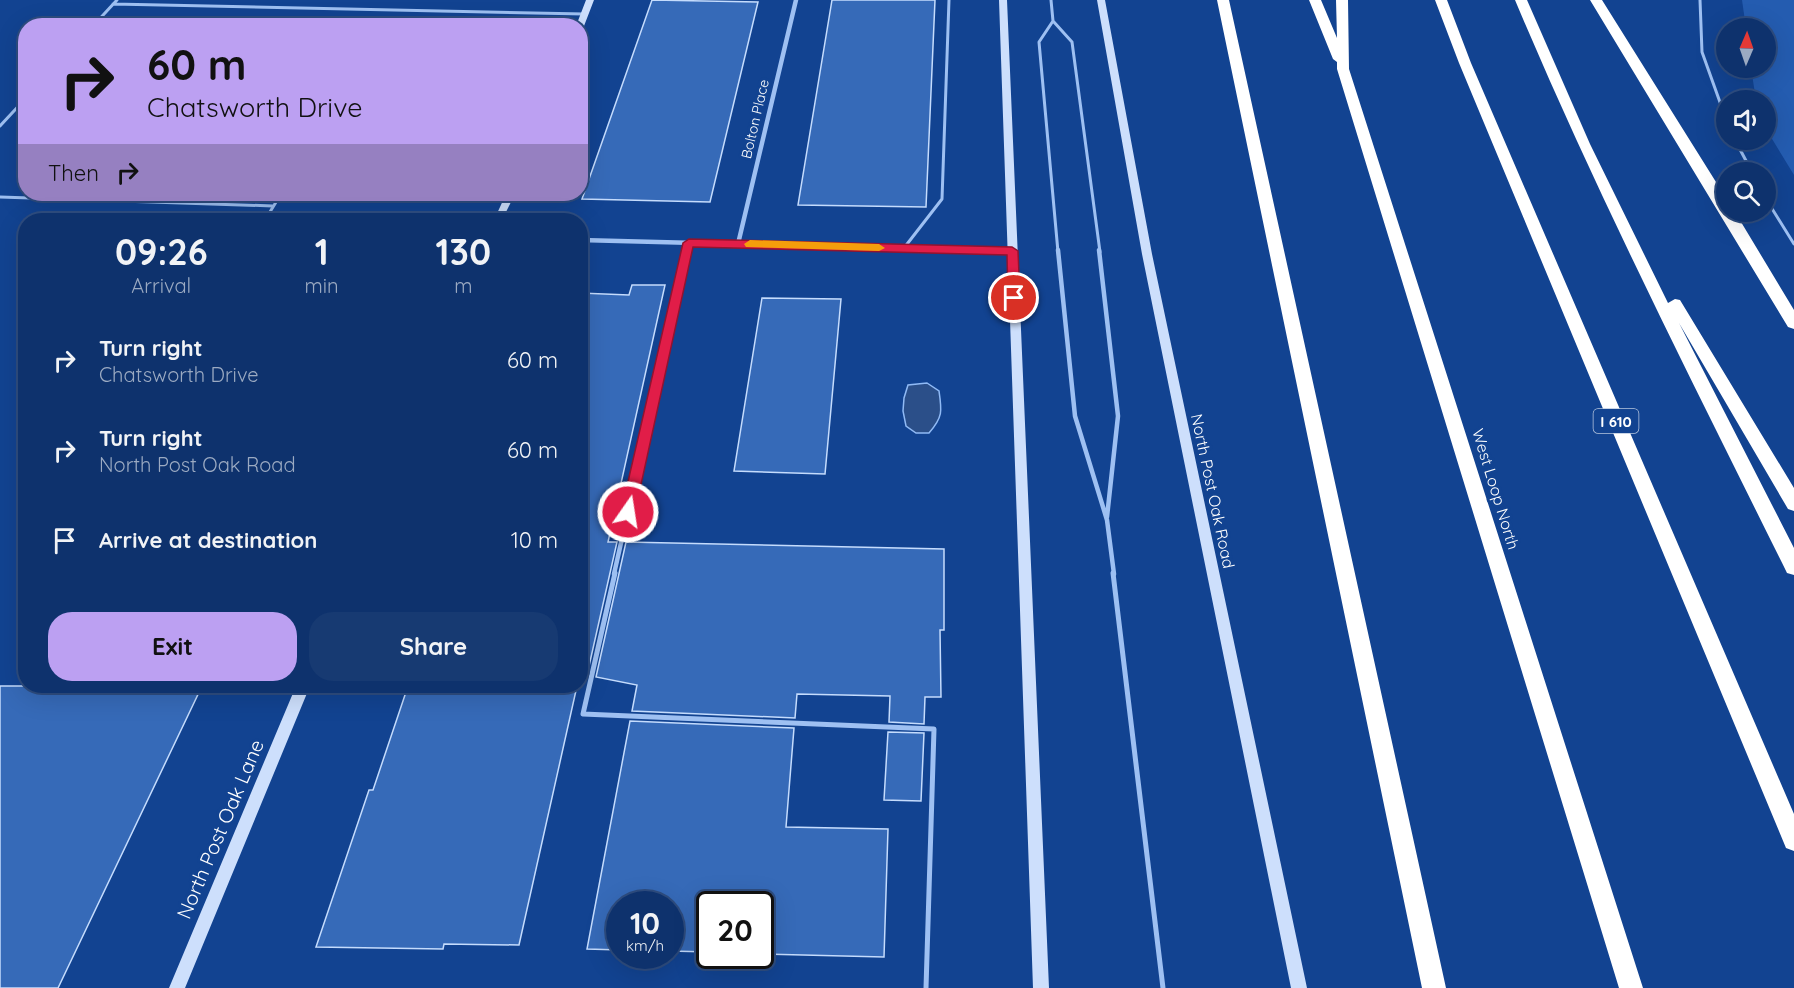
<!DOCTYPE html>
<html lang="en">
<head>
<meta charset="utf-8">
<style>
  body { margin:0; font-family:Quicksand,sans-serif; background:#173a72; color:#f1f3f6; height:100vh; display:flex; flex-direction:column; font-size:22px; white-space:nowrap }
  * { box-sizing:border-box; margin:0 }
  p { font-size:20px; color:#9baac2 }
  .icon { flex:none; width:33px; height:33px; fill:none; stroke:currentColor; stroke-width:2; stroke-linecap:round; stroke-linejoin:round }
  .map { position:relative; flex:1; overflow:hidden }
  .sheet { position:absolute; left:18px; top:213px; width:570px; height:480px; display:flex; flex-direction:column; background:#0e326d; border-radius:24px; box-shadow:0 6px 24px #0002,0 0 0 2px #2e4d80 }
  .sheet>* { flex:none }
  .guide { position:absolute; left:18px; top:18px; width:570px; height:183px; border-radius:24px; box-shadow:0 6px 24px #0002,0 0 0 2px #2e4d80; background:#bca0f2; color:#111; overflow:hidden }
  .needle { width:39px; rotate:2deg }
  .tools { position:absolute; left:1716px; top:18px; display:grid; gap:12px }
  .tools a { display:grid; place-items:center; width:60px; height:60px; border-radius:50%; background:#0e326d; box-shadow:0 6px 24px #0002,0 0 0 2px #2e4d80; font-size:30px }
  .speed { position:absolute; left:606px; top:891px; display:flex; gap:12px; font-size:30px; font-weight:700; text-align:center }
  .speed>* { display:grid; place-content:center; width:78px; height:78px; border-radius:50%; background:#0e326d; box-shadow:0 6px 24px #0002,0 0 0 2px #2e4d80; line-height:1 }
  .speed small { font-size:15px; font-weight:400 }
  .speed .limit { border:3px solid #111; border-radius:9px; background:#fff; color:#111 }
  .pin { position:absolute; display:grid; place-items:center; width:51px; height:51px; color:#fff; margin:-26px; border:3px solid #fff; border-radius:50%; box-shadow:0 2px 6px #0007 }
  .me { position:absolute; width:66px; margin:-33px; rotate:13deg; stroke-linejoin:round; filter:drop-shadow(0 0 4px #0008) }
  .turn { display:flex; align-items:center; gap:21px; height:126px; padding:0 30px; font-size:27px }
  .turn .icon { width:78px; height:78px; stroke-width:2.5 }
  .turn b { display:block; font-size:42px; line-height:51px }
  .then { display:flex; align-items:center; height:57px; padding:0 30px; background:#0003; gap:12px; font-size:22px }
  .eta { display:flex; justify-content:space-evenly; align-items:center; height:102px; text-align:center }
  .eta b { font-size:36px; font-weight:700; line-height:42px }
  .primary-button { display:flex; gap:12px; margin-top:auto; padding:12px 30px }
  .primary-button a { flex:1; height:69px; border-radius:24px; background:#bca0f2; color:#111; font-size:24px; font-weight:700; line-height:69px; text-align:center }
  .primary-button a+a { background:#173a72; color:#f1f3f6 }
  ul { padding:0; list-style:none }
  li { display:flex; align-items:center; gap:18px; height:90px; padding:0 30px }
  li div { flex:1 }
  li b { display:block; font-size:22px }
  li em { font-style:normal }
  .map>svg:first-child { display:block }
  .green { fill:#245cb0 }
  .water { fill:#2b4f89; stroke:#90baf5; stroke-width:1.5 }
  .building { fill:#366ab8; stroke:#c5dcfd; stroke-width:1.5 }
  .lines { fill:none; stroke-linecap:round; stroke-linejoin:round }
  .lane-far2 { stroke:#9ec0f2; stroke-width:3 }
  .lane-far1 { stroke:#9ec0f2; stroke-width:4.5 }
  .lane { stroke:#9ec0f2; stroke-width:5 }
  .street-far1 { stroke:#9ec0f2; stroke-width:4.5 }
  .street { stroke:#9ec0f2; stroke-width:5 }
  .secondary { fill:#cddffc; fill-rule:evenodd }
  .highway { fill:#fff; fill-rule:evenodd }
  .route { fill:#e11d48; stroke:#92132f; stroke-width:1.5 }
  .slow { fill:#f59e0b }
  .labels { text-anchor:middle; dominant-baseline:central; stroke-width:6; stroke-linejoin:round; paint-order:stroke }
  .far-street-label { font-size:14px; fill:#fff; stroke:#124391 }
  .shield { fill:#124391; stroke:#b8c7de; stroke-width:1.5 }
  .shield-label { font-size:15px; font-weight:bold; fill:#fff }
  .street-label { font-size:16px; fill:#fff; stroke:#124391 }
  .near-street-label { font-size:20px; fill:#fff; stroke:#124391 }
</style>
</head>
<body>
<div class="map">
<svg width="1794" height="988" viewBox="0 0 1794 988">
  <rect width="100%" height="100%" fill="#124391"/>
  <!-- green -->
  <path class="green" d="M1742,0H1794V175L1766,129V100H1756L1751,68H1766V28H1746Z"/>
  <!-- water -->
  <path class="water" d="M927,383L939,391C942,411 943,417 929,433H916L906,426L903,411L904,398L908,385Z"/>
  <!-- building -->
  <path class="building" d="M652,0L758,2L710,202L582,199Z
    M832,0H935L926,207L798,205Z
    M632,285H665L608,542H617L587,675L580,673V293L629,295Z
    M762,298L841,299L825,474L734,471Z
    M626,542L944,549V630H940L941,697H925L924,724L889,722L890,696L797,694L795,718L632,711L637,685L596,677Z
    M0,686H202L58,988H0Z
    M408,686H577L519,945L444,944L443,949L316,947L369,790H373Z
    M630,721L794,728L786,827L888,829L884,957L760,954V904H710V952L670,951V904H620V950L587,949Z
    M888,732L924,733L921,801L884,800Z"/>
  <g class="lines">
    <!-- lane-far2 -->
    <path class="lane-far2" d="M1051,0L1053,21L1072,42L1100,252
      M1700,0L1702,52L1726,119
      M113,4L584,14
      M1053,21L1039,42L1058,252
      M93,26L117,0
      M0,126L26,98
      M1735,140L1752,172
      M0,197L273,206
      M1766,199L1794,244
      M265,220L281,194
      M904,248L942,199L949,0
      M687,252L689,243"/>
    <!-- lane-far1 -->
    <path class="lane-far1" d="M1058,250L1075,416L1107,520L1114,574
      M1099,250L1118,416L1107,517
      M614,574L687,250"/>
    <!-- lane -->
    <path class="lane" d="M615,573L583,714L934,729L926,988
      M1113,573L1163,988"/>
    <!-- street-far1 -->
    <path class="street-far1" d="M580,240L1012,251
      M738,244L796,0"/>
    <!-- street -->
    <path class="street" d="M986,250L1012,251"/>
    <!-- secondary -->
    <path class="secondary" d="M586,0H594L584,26L580,28V26H576Z
      M999,0H1007L1049,988H1033Z
      M1097,0H1105L1152,254L1307,988H1291L1142,254Z
      M506,194H515L502,220H494Z
      M296,686H310L185,988H169Z"/>
    <!-- highway -->
    <path class="highway" d="M1217,0H1229L1446,988H1422Z
      M1309,0H1321L1337,38L1336,0H1348L1349,69L1643,988H1619L1337,69V62L1333,59Z
      M1435,0H1447L1471,63L1794,814V851L1786,848L1459,63Z
      M1515,0H1527L1590,144L1668,303L1675,299L1680,300L1794,488V511L1788,509L1679,323L1794,548V575L1787,573C1693,383 1597,195 1515,0Z
      M1590,0H1602L1726,198V212H1735L1794,310V329L1788,327Z"/>
  </g>
  <!-- route -->
  <path class="route" d="M689,239L1012,247L1018,251L1020,298L1014,303L1008,298L1007,255L693,247L635,512L633,516H623L621,512L683,243Z"/>
  <!-- slow -->
  <path class="slow" d="M750,240L879,244L885,248L879,251L746,247L744,244Z"/>
  <g class="labels">
    <!-- far-street labels -->
    <g class="far-street-label">
      <text transform="translate(755 119) rotate(-77)">Bolton Place</text>
    </g>
    <!-- shield labels -->
    <rect class="shield" x="1593.5" y="409" width="45" height="24" rx="4.5"/>
    <g class="shield-label">
      <text x="1616" y="421">I 610</text>
    </g>
    <!-- street labels -->
    <g class="street-label">
      <text transform="translate(1496 489) rotate(73)">West Loop North</text>
      <text transform="translate(1213 491) rotate(78)">North Post Oak Road</text>
    </g>
    <!-- near-street labels -->
    <g class="near-street-label">
      <text transform="translate(220 829) rotate(-67)">North Post Oak Lane</text>
    </g>
  </g>
</svg>
<div class="tools">
<a><svg class="needle" viewBox="-14 -14 28 28"><path d="M0-13l5 13h-10z" fill="#e53935"/><path d="M0 13l5-13h-10z" fill="#9baac2"/></svg></a>
<a><svg class="icon" aria-label="sound" viewBox="0 0 24 24"><path d="M4 9h4l5-4v14l-5-4H4zM17 9q2 3 0 6"/></svg></a>
<a><svg class="icon" aria-label="search" viewBox="0 0 24 24"><circle cx="10" cy="10" r="6"/><path d="M15 15l6 6"/></svg></a>
</div>
<div class="speed"><div>10<small>km/h</small></div><div class="limit">20</div></div>
<div class="pin" style="left:1014px;top:298px;background:#d93025"><svg class="icon" aria-label="arrive" viewBox="0 0 24 24"><path d="M6 21V4h12l-3 4 3 4H6"/></svg></div>
<svg class="me" style="left:628px;top:512px" viewBox="-20 -20 40 40"><circle r="17" fill="#e11d48" stroke="#fff" stroke-width="3"/><path d="M0-11L8 9 0 5-8 9z" fill="#fff"/></svg>
<div class="guide">
<div class="turn"><svg class="icon" aria-label="right" viewBox="0 0 24 24"><path d="M7 20v-9h11M14 6l5 5-5 5"/></svg><div><b>60 m</b>Chatsworth Drive</div></div>
<div class="then">Then<svg class="icon" aria-label="right" viewBox="0 0 24 24"><path d="M7 20v-9h11M14 6l5 5-5 5"/></svg></div>
</div>
<section class="sheet">
<div class="eta">
<div><b>09:26</b><p>Arrival</p></div>
<div><b>1</b><p>min</p></div>
<div><b>130</b><p>m</p></div>
</div>
<ul>
<li><svg class="icon" aria-label="right" viewBox="0 0 24 24"><path d="M7 20v-9h11M14 6l5 5-5 5"/></svg><div><b>Turn right</b><p>Chatsworth Drive</p></div><em>60 m</em></li>
<li><svg class="icon" aria-label="right" viewBox="0 0 24 24"><path d="M7 20v-9h11M14 6l5 5-5 5"/></svg><div><b>Turn right</b><p>North Post Oak Road</p></div><em>60 m</em></li>
<li><svg class="icon" aria-label="arrive" viewBox="0 0 24 24"><path d="M6 21V4h12l-3 4 3 4H6"/></svg><div><b>Arrive at destination</b></div><em>10 m</em></li>
</ul>
<div class="primary-button"><a>Exit</a><a>Share</a></div>
</section>
</div>
</body>
</html>
